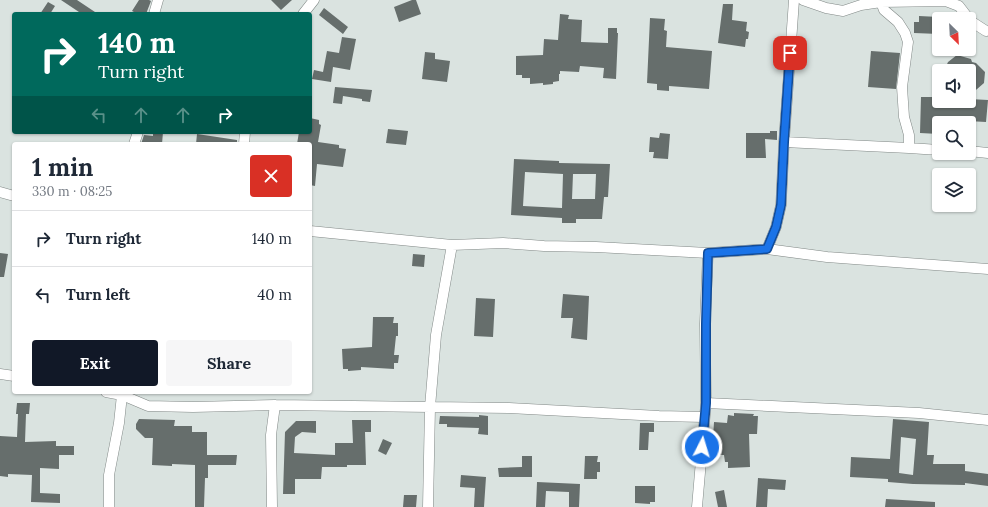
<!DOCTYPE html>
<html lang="en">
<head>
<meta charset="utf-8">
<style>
  body { margin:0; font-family:Lora,serif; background:#f6f6f7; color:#1f2937; height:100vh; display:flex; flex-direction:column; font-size:15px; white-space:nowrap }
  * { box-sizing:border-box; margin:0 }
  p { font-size:13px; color:#747a83 }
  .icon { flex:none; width:22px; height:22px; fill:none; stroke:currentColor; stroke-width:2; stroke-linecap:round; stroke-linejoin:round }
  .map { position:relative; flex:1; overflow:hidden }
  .sheet { position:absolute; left:12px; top:142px; width:300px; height:252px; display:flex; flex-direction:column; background:#fff; border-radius:4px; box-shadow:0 1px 3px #0004 }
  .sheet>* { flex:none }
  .guide { position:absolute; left:12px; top:12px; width:300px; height:122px; border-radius:4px; box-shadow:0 1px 3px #0004; background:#00695c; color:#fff; overflow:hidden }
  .needle { width:26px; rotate:156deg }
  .tools { position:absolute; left:932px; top:12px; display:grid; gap:8px }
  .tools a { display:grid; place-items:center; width:44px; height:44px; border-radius:4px; background:#fff; box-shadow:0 1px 3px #0004; font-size:20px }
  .pin { position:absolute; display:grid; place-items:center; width:34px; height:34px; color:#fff; margin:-17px; border-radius:8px; box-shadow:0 2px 6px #0006 }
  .me { position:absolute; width:44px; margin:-22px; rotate:5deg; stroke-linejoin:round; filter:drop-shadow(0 0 3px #0008) }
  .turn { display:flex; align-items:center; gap:14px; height:84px; padding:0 20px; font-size:18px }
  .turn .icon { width:52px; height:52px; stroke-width:2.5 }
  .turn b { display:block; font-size:28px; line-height:34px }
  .lanes { display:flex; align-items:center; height:38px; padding:0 20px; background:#0003; justify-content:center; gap:20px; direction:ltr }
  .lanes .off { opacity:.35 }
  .round { display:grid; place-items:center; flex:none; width:42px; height:42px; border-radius:4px; background:#f6f6f7 }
  .overview { display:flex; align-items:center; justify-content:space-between; height:68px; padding:0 20px }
  h1 { font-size:24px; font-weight:700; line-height:30px }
  .cta { display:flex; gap:8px; margin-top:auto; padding:8px 20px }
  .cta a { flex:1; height:46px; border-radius:4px; background:#111827; color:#fff; font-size:16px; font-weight:700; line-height:46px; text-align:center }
  .cta a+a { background:#f6f6f7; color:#1f2937 }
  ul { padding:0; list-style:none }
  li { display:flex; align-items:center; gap:12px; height:56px; padding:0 20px; border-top:1px solid #e0e1e3 }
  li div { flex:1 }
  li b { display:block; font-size:15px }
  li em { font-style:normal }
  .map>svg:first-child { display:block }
  .building { fill:#666e6c; fill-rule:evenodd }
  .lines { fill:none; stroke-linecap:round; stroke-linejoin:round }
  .street-casing { stroke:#818886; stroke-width:11 }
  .street { stroke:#fff; stroke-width:10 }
  .route-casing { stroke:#114b97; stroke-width:10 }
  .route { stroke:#1a73e8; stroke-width:7 }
</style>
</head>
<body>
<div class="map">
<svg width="988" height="507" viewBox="0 0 988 507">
  <rect width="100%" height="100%" fill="#dae3e0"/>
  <!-- building -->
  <path class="building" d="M61,0H77L98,14H82Z
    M139,0H149L151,1L146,14H138L132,11Z
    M271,0H292L281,10Z
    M412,0H416L421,14L399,22L394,7Z
    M48,2L55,6L50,14H40Z
    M723,4H733L732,20L747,22L746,31L749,32L748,39H746L745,47L718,43Z
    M324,8L348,27L343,34L319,15Z
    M560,14L569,15L568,19L582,20L581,42L608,43V28H617V33H618L616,79L603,78L604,68L580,66L579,72L560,71V74H559V81L553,82V84L543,85V83L530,84V78H522V75H516V56L543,55L544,39L558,40Z
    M919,16L939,17V34L914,33V22H919Z
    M650,18L665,19L664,30L667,31L666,47L712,51L709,89L669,86V91L657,90V84L647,83Z
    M342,37L356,39L350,70L333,67L331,82L312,79L314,70L323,72L327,51L339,53Z
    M871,51L900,53L896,89L868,87Z
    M425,52L435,53V59L450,61L447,82L422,79Z
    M957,55L971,59L972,62L976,63L985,72L984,83L969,96V71H944L948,62Z
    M335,87L372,90L370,102L362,101V99L343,96L342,104L333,103Z
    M921,97H939V101H969V99L988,100L986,122L950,120V123H939V134L920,133Z
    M310,118L319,120V124L321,125L318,142L339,145V148L346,149L343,167L317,164L315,186L310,185V144H297L299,132H310Z
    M388,129L408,131L406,145L386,143Z
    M770,131H777V140L765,139L766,158H746V133H770Z
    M153,132H163L162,144H141L144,135L153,136Z
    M660,133L670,134L668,159L653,158L654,152H649L650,137L659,138Z
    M197,134L237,140V144H196Z
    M514,159L559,161V163L610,164L608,197H604L602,219H576V223H562V218L511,215ZM525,172L563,174L562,208L523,206ZM573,174H596L595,199H572Z
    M0,253L8,254L4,277H0Z
    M413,254L425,255L424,267L412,266Z
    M563,294L589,296L587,340L571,338L573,318H561Z
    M476,298L495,299L493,337L474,336Z
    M373,317H394L393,323H398V336H396L394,355H399L398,363H394V369L361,367V370L348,371V369H343L342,349L372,347Z
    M17,403H30L29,414H26L25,442L56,441V446H74V455H59V469L40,468V493L60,494V503L31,502L32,475L8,474V477L0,476V436L17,437L18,414H16Z
    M734,413L754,414L753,416H758L757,434H749L750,467L728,468V462H725L724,455H712L714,422L727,423L728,415L734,416Z
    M479,415L488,416V435L478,434L479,428L447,427V424H439L440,416L479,417Z
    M139,419L175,420L174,426H192V432H207V455H237L236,465H208V478H205L204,507H195V465L172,464V466L152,465L153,438H145L136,429V424Z
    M893,419L929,422L927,455H934L933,464H965V471L988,474V486L965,483V485L913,484L888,482V479L850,477L851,457L890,459ZM901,437L916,439L913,475L899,473Z
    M352,420H371V432H365L366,465H347V467H322L321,479H295V494H283L285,432L296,421H316V433L302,432L295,437L294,453L335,455V443H353Z
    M640,423H654V432H649L648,450H639Z
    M383,439L392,443L386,455L378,451Z
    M522,456H532V477H499L498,468L522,467Z
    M585,456H598L597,462H600V472H597V479H584Z
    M461,475L486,477L484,507H474L475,488L460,487Z
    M758,478L786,480L785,490L768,489L767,507H756Z
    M537,482L580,484L579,507H569V492L546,491L545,507H536Z
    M635,486H655V502H650V504L635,503Z
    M724,490L727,507H718L715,492Z
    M404,495H417L416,507H403Z
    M886,499L935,502V507H885Z"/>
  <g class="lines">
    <!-- street casing -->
    <g class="street-casing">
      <path id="street" d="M803,0L826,8L843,11L861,5L881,2V0
        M154,14L158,0
        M303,14L314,0
        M969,20L986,31
        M784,142L909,148
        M134,144L138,132
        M244,144L245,132
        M939,150L909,148V135L904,117L902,87L908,42L905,33L898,22L884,10L881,2L946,1L959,6L969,19
        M969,151L988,153
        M0,192L14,196
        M310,231L452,245
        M767,249L827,257L988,269
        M0,374L14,376
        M106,392L122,395V392
        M706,403L919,413L988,420
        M109,507V475L119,423L122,395L148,406L193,407L275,405L509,408L659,416L704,417
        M272,507L271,435L275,405
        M428,507L430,407L436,335L452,245L503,243L544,246L596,247L708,253
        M697,507L706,403L705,324L708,253L767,249L776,227L781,205L784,142L794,0"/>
    </g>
    <!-- street -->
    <use href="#street" class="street"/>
  </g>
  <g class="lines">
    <!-- route casing -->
    <g class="route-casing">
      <path id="route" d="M702,447L706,403V324L708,253L767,249L776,227L781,205L784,142L790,53"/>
    </g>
    <!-- route -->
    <use href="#route" class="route"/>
  </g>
</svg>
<div class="tools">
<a><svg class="needle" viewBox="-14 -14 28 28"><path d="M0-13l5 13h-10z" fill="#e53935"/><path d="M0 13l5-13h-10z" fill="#747a83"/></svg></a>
<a><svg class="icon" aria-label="sound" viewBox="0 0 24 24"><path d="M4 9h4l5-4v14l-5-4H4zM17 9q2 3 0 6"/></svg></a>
<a><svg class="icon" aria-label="search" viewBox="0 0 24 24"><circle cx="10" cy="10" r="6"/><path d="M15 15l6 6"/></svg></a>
<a><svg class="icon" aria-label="layers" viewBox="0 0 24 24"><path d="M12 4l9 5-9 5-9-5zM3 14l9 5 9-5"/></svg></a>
</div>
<div class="pin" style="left:790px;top:53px;background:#d93025"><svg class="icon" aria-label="arrive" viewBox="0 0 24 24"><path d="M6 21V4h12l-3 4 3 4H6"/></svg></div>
<svg class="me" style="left:702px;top:447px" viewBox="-20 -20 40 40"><circle r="17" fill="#1a73e8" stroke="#fff" stroke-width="3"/><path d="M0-11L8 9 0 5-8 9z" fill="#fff"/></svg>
<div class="guide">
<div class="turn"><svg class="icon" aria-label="right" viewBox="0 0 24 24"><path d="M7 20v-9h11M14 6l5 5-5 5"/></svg><div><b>140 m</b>Turn right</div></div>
<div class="lanes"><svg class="icon off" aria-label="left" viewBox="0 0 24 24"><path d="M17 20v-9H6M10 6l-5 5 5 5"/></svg><svg class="icon off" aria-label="ahead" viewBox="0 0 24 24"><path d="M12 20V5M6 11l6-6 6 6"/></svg><svg class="icon off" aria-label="ahead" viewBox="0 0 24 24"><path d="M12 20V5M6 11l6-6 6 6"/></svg><svg class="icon" aria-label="right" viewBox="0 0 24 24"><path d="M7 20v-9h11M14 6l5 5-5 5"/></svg></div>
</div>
<section class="sheet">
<div class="overview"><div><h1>1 min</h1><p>330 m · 08:25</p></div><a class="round" style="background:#d93025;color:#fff"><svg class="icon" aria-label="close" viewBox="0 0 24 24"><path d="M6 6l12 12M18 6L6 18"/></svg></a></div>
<ul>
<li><svg class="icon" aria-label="right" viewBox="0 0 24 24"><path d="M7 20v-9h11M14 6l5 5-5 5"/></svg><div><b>Turn right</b></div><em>140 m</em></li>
<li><svg class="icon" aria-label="left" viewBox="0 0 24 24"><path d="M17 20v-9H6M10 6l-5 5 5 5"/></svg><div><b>Turn left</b></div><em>40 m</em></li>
</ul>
<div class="cta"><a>Exit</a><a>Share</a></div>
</section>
</div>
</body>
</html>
